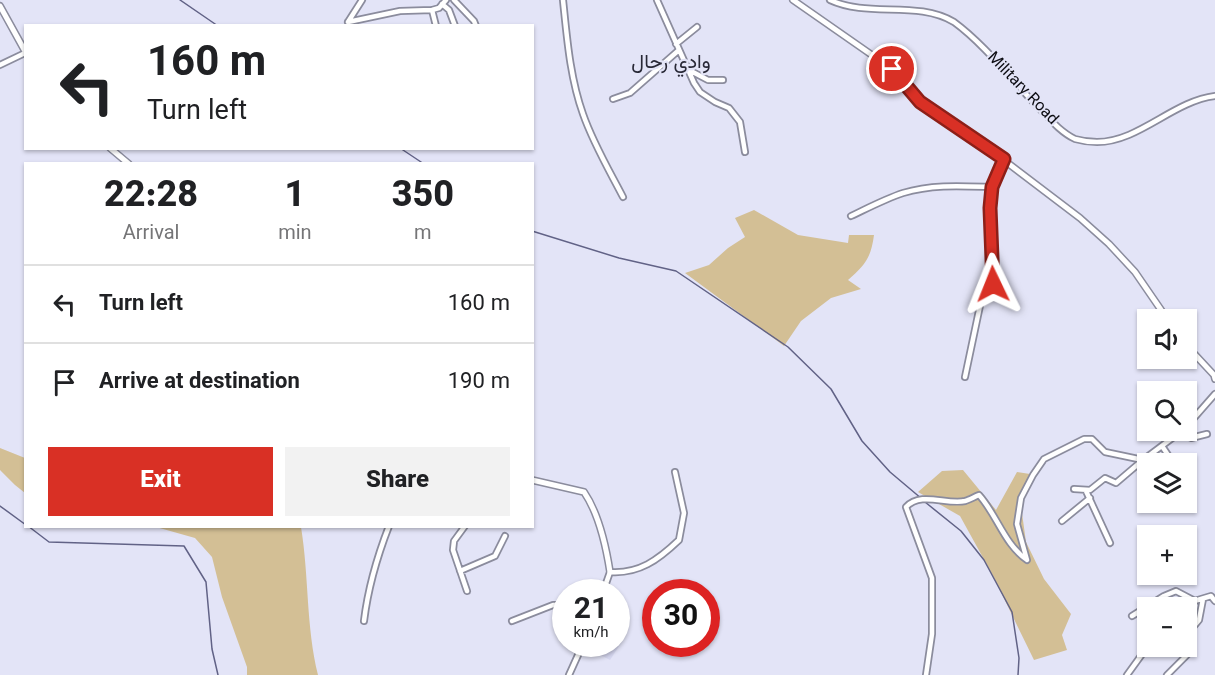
<!DOCTYPE html>
<html lang="en">
<head>
<meta charset="utf-8">
<style>
  body { margin:0; font-family:Georgia,Vazirmatn,serif; background:#f2f2f2; color:#202124; height:100vh; display:flex; flex-direction:column; font-size:22px; white-space:nowrap }
  * { box-sizing:border-box; margin:0 }
  p { font-size:20px; color:#757577 }
  .icon { flex:none; width:33px; height:33px; fill:none; stroke:currentColor; stroke-width:2; stroke-linecap:round; stroke-linejoin:round }
  .map { position:relative; flex:1; overflow:hidden }
  .side { position:absolute; left:24px; top:162px; width:510px; height:366px; display:flex; flex-direction:column; background:#fff; border-radius:0px; box-shadow:0 2px 4px #0004 }
  .side>* { flex:none }
  .top-card { position:absolute; left:24px; top:24px; width:510px; height:126px; border-radius:0px; box-shadow:0 2px 4px #0004; background:#fff; color:#202124; overflow:hidden }
  .buttons { position:absolute; left:1137px; top:309px; display:grid; gap:12px }
  .buttons a { display:grid; place-items:center; width:60px; height:60px; border-radius:0px; background:#fff; box-shadow:0 2px 4px #0004; font-size:30px }
  .speed { position:absolute; left:552px; top:579px; display:flex; gap:12px; font-size:30px; font-weight:700; text-align:center }
  .speed>* { display:grid; place-content:center; width:78px; height:78px; border-radius:50%; background:#fff; box-shadow:0 2px 4px #0004; line-height:1 }
  .speed small { font-size:15px; font-weight:400 }
  .speed .limit { border:9px solid #d22; background:#fff; color:#111 }
  .pin { position:absolute; display:grid; place-items:center; width:51px; height:51px; color:#fff; margin:-26px; border:3px solid #fff; border-radius:50%; box-shadow:0 2px 6px #0007 }
  .me { position:absolute; width:66px; margin:-33px; rotate:358deg; stroke-linejoin:round; filter:drop-shadow(0 0 4px #0008) }
  .turn { display:flex; align-items:center; gap:21px; height:126px; padding:0 24px; font-size:27px }
  .turn .icon { width:78px; height:78px; stroke-width:2.5 }
  .turn b { display:block; font-size:42px; line-height:51px }
  .eta { display:flex; justify-content:space-evenly; align-items:center; height:102px; text-align:center }
  .eta b { font-size:36px; font-weight:800; line-height:42px }
  .button { display:flex; gap:12px; margin-top:auto; padding:12px 24px }
  .button a { flex:1; height:69px; border-radius:0px; background:#d93025; color:#fff; font-size:24px; font-weight:800; line-height:69px; text-align:center }
  .button a+a { background:#f2f2f2; color:#202124 }
  ul { padding:0; list-style:none }
  li { display:flex; align-items:center; gap:18px; height:78px; padding:0 24px; border-top:2px solid #e0e0e0 }
  li div { flex:1 }
  li b { display:block; font-size:22px }
  li em { font-style:normal }
  .map>svg:first-child { display:block }
  .built { fill:#d6d7f0 }
  .green { fill:#d3bf95 }
  .lines { fill:none; stroke-linecap:round; stroke-linejoin:round }
  .stream { stroke:#616286; stroke-width:1.5 }
  .minor-casing { stroke:#8b8c9d; stroke-width:8 }
  .tertiary-casing { stroke:#8b8c9d; stroke-width:8 }
  .minor { stroke:#fff; stroke-width:4.5 }
  .tertiary { stroke:#fff; stroke-width:5 }
  .route-casing { stroke:#8d1f18; stroke-width:15 }
  .route { stroke:#d93025; stroke-width:10 }
  .labels { text-anchor:middle; dominant-baseline:central; stroke-width:4.5; stroke-linejoin:round; paint-order:stroke }
  .street-label { font-size:16px; fill:#0d0d13; stroke:#e3e4f7 }
  .quarter-label { font-size:20px; fill:#282836; stroke:#e3e4f7 }
</style>
</head>
<body>
<div class="map">
<svg width="1215" height="675" viewBox="0 0 1215 675">
  <rect width="100%" height="100%" fill="#e3e4f7"/>
  <!-- built -->
  <path class="built" d="M617,642L621,643L610,660L587,648L588,644H616Z"/>
  <!-- green -->
  <path class="green" d="M754,210L798,235L848,243L849,235H874C871,258 865,265 848,280L861,289L831,298L801,321L784,346L685,273L709,265L728,248L745,237L735,218Z
    M0,448L25,458V493L15,485L0,470Z
    M963,470L996,510L1017,472L1030,474L1021,506L1026,542L1044,579L1071,614L1062,635L1067,650L1034,660L992,574L960,516L918,492L942,471Z
    M156,527H301C309,576 306,627 318,675H247V667L222,597L212,557L195,538Z"/>
  <g class="lines">
    <!-- stream -->
    <path class="stream" d="M180,0L218,26
      M400,148L424,164
      M532,231L619,258L676,271L788,347L831,389L862,441L890,472L922,499
      M925,502L961,531L984,560L1012,612L1019,658L1018,675
      M0,506L26,525
      M28,526L49,542L184,546L206,582L212,649L218,675"/>
    <!-- minor casing -->
    <g class="minor-casing">
      <path id="minor" d="M454,0L474,21L476,26
        M563,0C567,38 570,78 583,114C593,143 609,170 623,197
        M657,0L694,83L700,92L715,102L729,108L740,122L745,152
        M830,0C869,18 917,0 954,22C984,44 1011,79 1037,106C1048,117 1060,132 1075,139C1082,141 1090,142 1097,142C1139,142 1173,101 1215,96
        M442,4L449,10L455,26
        M432,10L436,26
        M348,22L400,11L432,10L439,8L446,0
        M348,22L362,0
        M676,44L697,27
        M0,65L25,53
        M689,70L708,80H723
        M613,99L630,93L679,50
        M851,216C868,208 885,199 903,193C932,184 962,186 992,187
        M965,377L981,301L993,284L990,208L993,182L1004,160
        M1187,426L1191,438L1207,434
        M1186,427L1215,394
        M1162,446L1174,464
        M1074,489L1090,490L1105,478L1116,483L1143,460
        M1086,491L1110,543
        M1062,521L1090,498
        M465,526L454,541L453,550L467,591
        M460,571L495,556L505,536
        M603,592L610,572C639,574 658,560 679,540L684,513L675,472
        M1185,608L1191,602L1211,596L1215,601
        M1132,616L1164,596L1176,591L1195,601
        M364,621C368,588 377,557 389,526
        M512,621L553,605H557L566,611
        M569,675L583,644
        M926,675L932,634V578L906,507C921,491 946,505 965,501C969,500 974,497 979,495C997,515 1004,544 1027,560L1017,524L1021,498L1033,475L1044,459L1084,439H1092L1105,452L1143,460L1183,430
        M1127,675L1148,646
        M1167,675L1189,653V632L1199,620L1203,599"/>
    </g>
    <!-- tertiary casing -->
    <g class="tertiary-casing">
      <path id="tertiary" d="M793,0L892,69L920,102L980,142L1080,218L1109,244L1135,272L1168,320
        M0,6L26,53
        M110,148L129,164
        M1186,345L1214,375L1215,379
        M532,480L584,492C599,514 606,546 610,572"/>
    </g>
    <!-- minor -->
    <use href="#minor" class="minor"/>
    <!-- tertiary -->
    <use href="#tertiary" class="tertiary"/>
  </g>
  <g class="lines">
    <!-- route casing -->
    <g class="route-casing">
      <path id="route" d="M892,69L920,102L1004,159L992,187L990,208L993,284"/>
    </g>
    <!-- route -->
    <use href="#route" class="route"/>
  </g>
  <g class="labels">
    <!-- street labels -->
    <g class="street-label">
      <text transform="translate(1022 89) rotate(46)">Military Road</text>
    </g>
    <!-- quarter labels -->
    <g class="quarter-label">
      <text x="671" y="63">وادي رحال</text>
    </g>
  </g>
</svg>
<div class="buttons">
<a><svg class="icon" aria-label="sound" viewBox="0 0 24 24"><path d="M4 9h4l5-4v14l-5-4H4zM17 9q2 3 0 6"/></svg></a>
<a><svg class="icon" aria-label="search" viewBox="0 0 24 24"><circle cx="10" cy="10" r="6"/><path d="M15 15l6 6"/></svg></a>
<a><svg class="icon" aria-label="layers" viewBox="0 0 24 24"><path d="M12 4l9 5-9 5-9-5zM3 14l9 5 9-5"/></svg></a>
<a>+</a>
<a>−</a>
</div>
<div class="speed"><div>21<small>km/h</small></div><div class="limit">30</div></div>
<div class="pin" style="left:892px;top:69px;background:#d93025"><svg class="icon" aria-label="arrive" viewBox="0 0 24 24"><path d="M6 21V4h12l-3 4 3 4H6"/></svg></div>
<svg class="me" style="left:993px;top:284px" viewBox="-20 -20 40 40"><path d="M0-17L14 15 0 8-14 15z" fill="#d93025" stroke="#fff" stroke-width="4"/></svg>
<div class="top-card">
<div class="turn"><svg class="icon" aria-label="left" viewBox="0 0 24 24"><path d="M17 20v-9H6M10 6l-5 5 5 5"/></svg><div><b>160 m</b>Turn left</div></div>
</div>
<section class="side">
<div class="eta">
<div><b>22:28</b><p>Arrival</p></div>
<div><b>1</b><p>min</p></div>
<div><b>350</b><p>m</p></div>
</div>
<ul>
<li><svg class="icon" aria-label="left" viewBox="0 0 24 24"><path d="M17 20v-9H6M10 6l-5 5 5 5"/></svg><div><b>Turn left</b></div><em>160 m</em></li>
<li><svg class="icon" aria-label="arrive" viewBox="0 0 24 24"><path d="M6 21V4h12l-3 4 3 4H6"/></svg><div><b>Arrive at destination</b></div><em>190 m</em></li>
</ul>
<div class="button"><a>Exit</a><a>Share</a></div>
</section>
</div>
</body>
</html>
